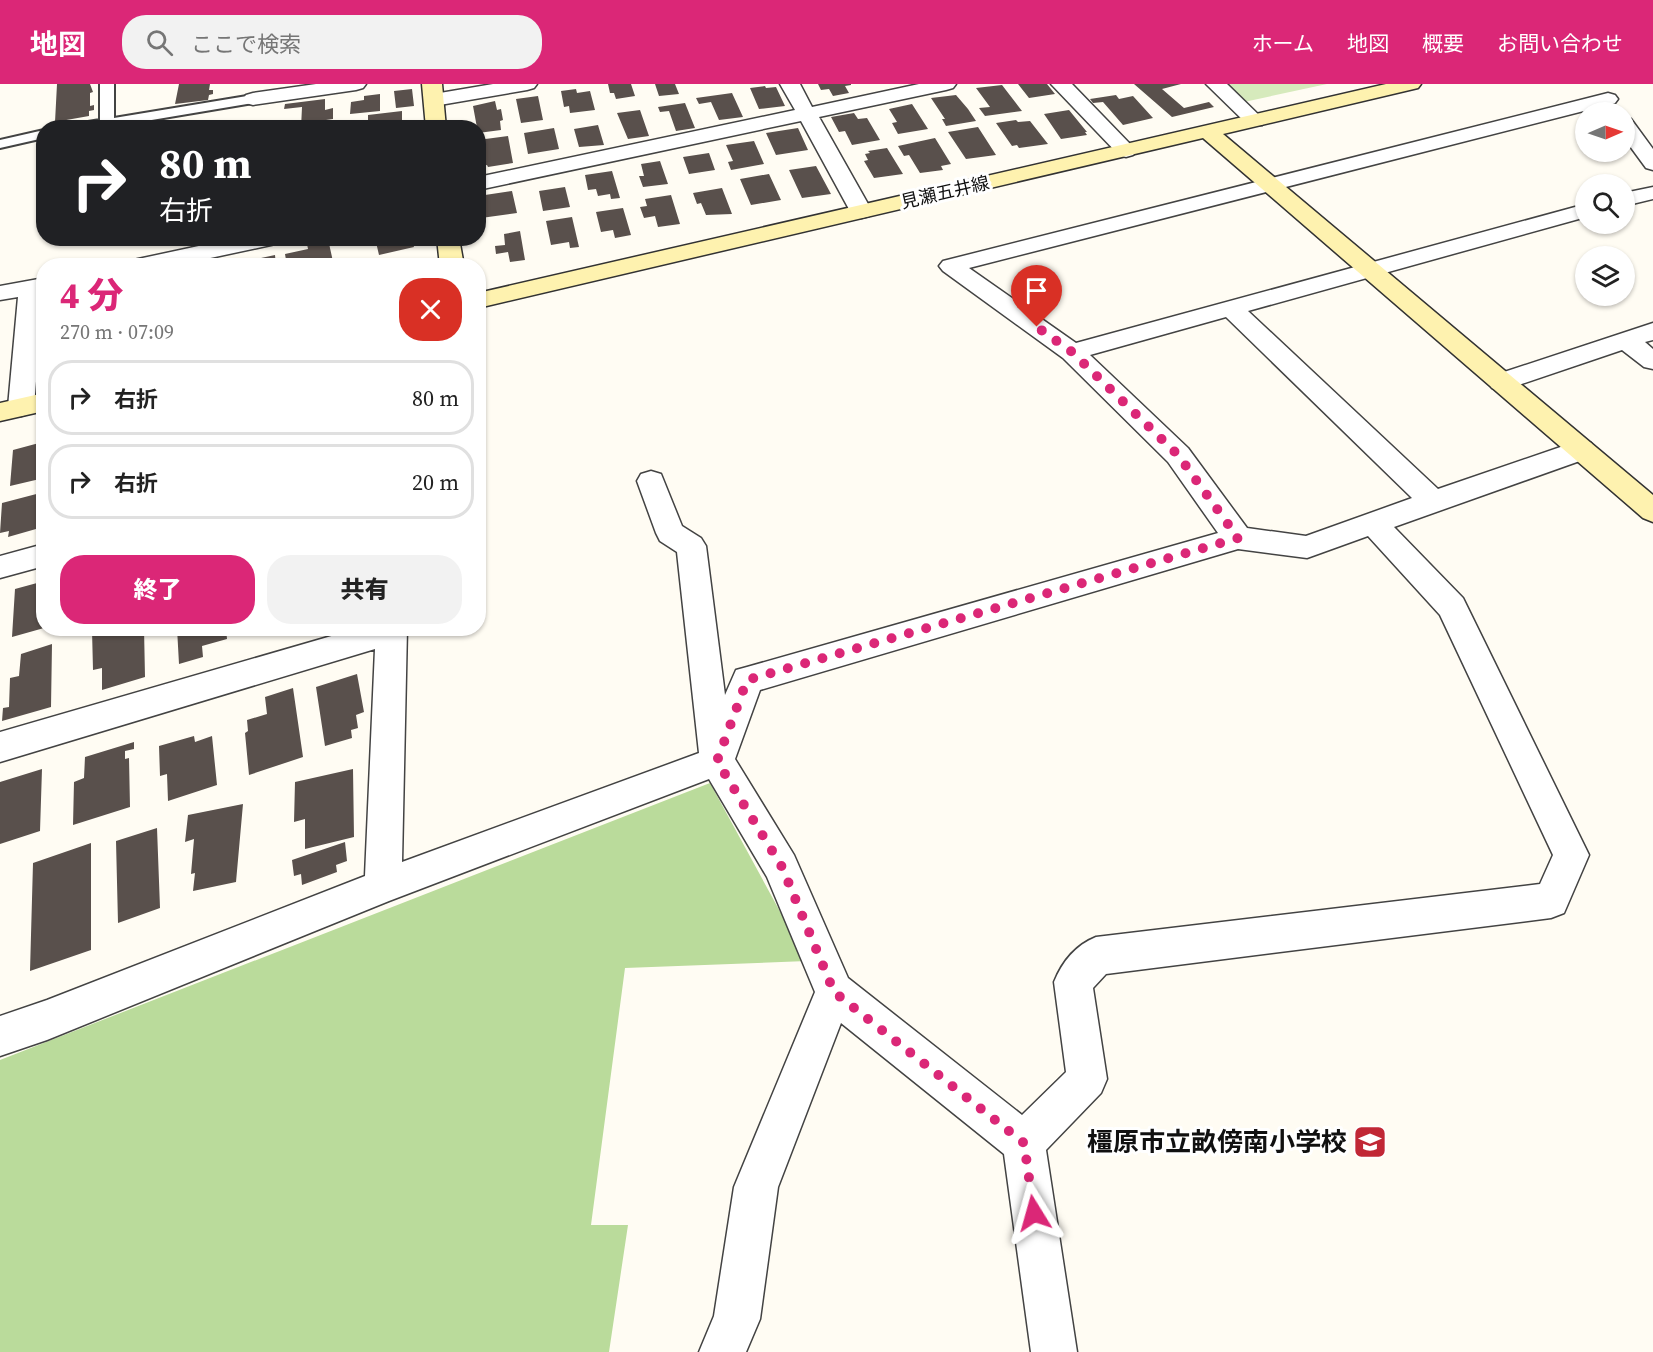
<!DOCTYPE html>
<html lang="ja">
<head>
<meta charset="utf-8">
<style>
  body { margin:0; font-family:"Source Serif 4","Noto Sans JP",serif; background:#f2f2f2; color:#222; height:100vh; display:flex; flex-direction:column; font-size:22px; white-space:nowrap }
  * { box-sizing:border-box; margin:0 }
  p { font-size:20px; color:#767676 }
  .icon { flex:none; width:33px; height:33px; fill:none; stroke:currentColor; stroke-width:2; stroke-linecap:round; stroke-linejoin:round }
  .map { position:relative; flex:1; overflow:hidden }
  .sheet { position:absolute; left:36px; top:174px; width:450px; height:378px; display:flex; flex-direction:column; background:#fff; border-radius:24px; box-shadow:0 2px 4px #0004 }
  .sheet>* { flex:none }
  .hud { position:absolute; left:36px; top:36px; width:450px; height:126px; border-radius:24px; box-shadow:0 2px 4px #0004; background:#202124; color:#fff; overflow:hidden }
  .needle { width:39px; rotate:88deg }
  .buttons { position:absolute; left:1575px; top:18px; display:grid; gap:12px }
  .buttons a { display:grid; place-items:center; width:60px; height:60px; border-radius:50%; background:#fff; box-shadow:0 2px 4px #0004; font-size:30px }
  .pin { position:absolute; display:grid; place-items:center; width:51px; height:51px; color:#fff; margin:-62px -26px; border-radius:50% 50% 50% 0; rotate:-45deg; box-shadow:0 0 6px #0007 }
  .pin .icon { rotate:45deg }
  .me { position:absolute; width:66px; margin:-33px; rotate:352deg; stroke-linejoin:round; filter:drop-shadow(0 0 4px #0008) }
  .turn { display:flex; align-items:center; gap:21px; height:126px; padding:0 24px; font-size:27px }
  .turn .icon { width:78px; height:78px; stroke-width:2.5 }
  .turn b { display:block; font-size:42px; line-height:51px }
  .round { display:grid; place-items:center; flex:none; width:63px; height:63px; border-radius:24px; background:#f2f2f2 }
  .overview { display:flex; align-items:center; justify-content:space-between; height:102px; padding:0 24px }
  h1 { font-size:36px; font-weight:800; line-height:45px; color:#db2777 }
  .cta { display:flex; gap:12px; margin-top:auto; padding:12px 24px }
  .cta a { flex:1; height:69px; border-radius:24px; background:#db2777; color:#fff; font-size:24px; font-weight:800; line-height:69px; text-align:center }
  .cta a+a { background:#f2f2f2; color:#222 }
  ul { padding:0; list-style:none }
  li { display:flex; align-items:center; gap:18px; height:75px; margin:0 12px 9px; padding:0 12px; border:3px solid #e0e0e0; border-radius:24px }
  li div { flex:1 }
  li b { display:block; font-size:22px }
  li em { font-style:normal }
  header { display:flex; align-items:center; gap:36px; box-sizing:border-box; height:84px; padding:0 30px; background:#db2777; color:#fff }
  header strong { font-size:28px }
  nav { display:flex; gap:33px; margin-inline-start:auto; font-size:21px }
  .search { width:420px; height:54px; background:#f2f2f2; display:flex; align-items:center; gap:15px; box-sizing:border-box; padding:0 21px; border-radius:24px; color:#767676; font-size:22px }
  .map>svg:first-child { display:block }
  .green { fill:#d6eabc }
  .forest { fill:#badb9b }
  .building { fill:#59504c }
  .lines { fill:none; stroke-linecap:round; stroke-linejoin:round }
  .lane-casing { stroke:#434343; stroke-width:4 }
  .street-casing { stroke:#434343; stroke-width:3 }
  .secondary-casing { stroke:#323232; stroke-width:3 }
  .lane { fill:#fff; fill-rule:evenodd }
  .street { fill:#fff; fill-rule:evenodd }
  .secondary { fill:#fef2af; fill-rule:evenodd }
  .route { stroke:#db2777; stroke-width:10; stroke-dasharray:0 18 }
  .labels { text-anchor:middle; dominant-baseline:central; stroke-width:6; stroke-linejoin:round; paint-order:stroke }
  .far-street-label { font-size:18px; fill:#101010; stroke:#fff }
  .near-poi-label { font-size:26px; font-weight:bold; fill:#101010; stroke:#fff; text-anchor:end }
</style>
</head>
<body>
<header>
<strong>地図</strong>
<div class="search"><svg class="icon" aria-label="search" viewBox="0 0 24 24"><circle cx="10" cy="10" r="6"/><path d="M15 15l6 6"/></svg>ここで検索</div>
<nav><a>ホーム</a><a>地図</a><a>概要</a><a>お問い合わせ</a></nav>
</header>
<div class="map">
<svg width="1653" height="1268" viewBox="0 0 1653 1268">
  <rect width="100%" height="100%" fill="#fffcf3"/>
  <!-- green -->
  <path class="green" d="M1224,0H1327L1244,18Z"/>
  <!-- forest -->
  <path class="forest" d="M710,699L807,877L625,884L591,1141H628L609,1268H0V976Z"/>
  <!-- building -->
  <path class="building" d="M57,0H90L93,8L90,9V22L94,21V26L89,27V32L55,38Z
    M179,0H210L209,6H213V10L209,11L208,16L175,20Z
    M608,0H631L635,12L616,15L614,9H610Z
    M655,0H675L679,10L659,12Z
    M818,0H851V1L845,2L849,9L833,12L829,5L821,6Z
    M1018,0H1047L1055,10L1029,14Z
    M1134,0H1181L1162,5L1184,24L1209,18L1214,23L1172,33Z
    M1002,1L1022,27L985,32L979,24L990,23L976,4Z
    M765,2L766,4L776,3L785,22L759,25L750,4Z
    M412,5L414,22L396,24L394,7Z
    M576,5L577,9L590,7L595,26L570,29L569,22L564,23L561,7Z
    M732,9L743,33L719,36L711,18L699,20L696,14Z
    M380,10V27L350,30L351,18L364,16V12Z
    M956,11L968,25L976,37L946,42L942,35H945L931,14Z
    M1116,11L1119,15L1133,12L1153,34L1123,41L1103,18L1093,19L1090,15Z
    M538,12L543,36L521,39L516,15Z
    M325,15V26L333,24V35L326,36V44H301L302,23L284,25L285,20Z
    M495,17L497,26L501,25L503,36L500,37L501,46L478,49L473,22Z
    M685,19L695,44L676,47L669,27L660,28L658,23Z
    M912,20L928,45L898,50L892,39L897,38L889,25Z
    M640,26L649,52L628,55L617,29Z
    M1069,26L1087,48H1085L1087,51L1061,55L1044,30Z
    M402,27V39L410,38L411,44H368V31Z
    M854,29L858,35L867,34L880,56L852,61L845,47L839,48L831,33Z
    M198,36L197,41H200V44H165L166,40Z
    M1016,36L1018,38L1030,37L1048,60L1019,64L1017,61L1012,62L996,39Z
    M598,41L604,61L579,63L574,45Z
    M978,43L996,71L966,75L948,48Z
    M554,44L559,65L528,70L524,49Z
    M798,44L808,66L776,71L766,49Z
    M508,52L513,79L488,83L487,81L481,82L478,76V56Z
    M935,54L951,80L941,82L943,86L920,89L909,71L904,72L898,62Z
    M754,57L764,80L731,86L728,78L733,77L726,61Z
    M887,64L903,90L874,94L864,77L868,76L865,70L870,69L868,67Z
    M709,69L715,86L689,90L683,73Z
    M660,77L668,100L643,103L639,92H644L641,80Z
    M816,82L831,110L802,114L789,86Z
    M612,87L620,114L611,115L610,110L598,112L596,105L588,106L585,91Z
    M769,90L781,116L751,121L740,95Z
    M565,103L570,123L543,127L539,107Z
    M722,104L732,130L706,131L701,119L697,120L693,109Z
    M512,107L517,129L481,134L479,121L486,120L485,111Z
    M671,111L680,140L658,143L655,132L644,134L640,123L647,122L645,115Z
    M623,124L631,151L615,154L613,146L601,148L596,128Z
    M572,133L579,163L570,164L569,158L551,161L546,137Z
    M520,147L525,176L510,178L508,168L496,170L495,162L505,161L504,150Z
    M375,154H411L414,163L379,171Z
    M328,155L334,182H287L285,170L308,165L307,160Z
    M275,171L276,182H244L243,178Z
    M410,175L412,182H385V181Z
    M39,359V364L44,363V394L10,402L13,366Z
    M44,408V433L37,435L36,445L8,453L9,447L0,449L2,419Z
    M37,499V505L44,503V544L12,553L15,505Z
    M98,544H144L145,593L102,606V584L93,586L92,546Z
    M177,544H226L227,555L202,562L203,573L179,580Z
    M52,560L51,623L2,637L3,624L9,623L10,594L19,592L21,570Z
    M357,590L364,628L356,631L358,644L351,646L352,654L325,662L316,603Z
    M293,604L303,673L249,691L245,649L248,647L247,636L267,630L265,613Z
    M194,652L195,658L212,652L217,701L168,717L167,690L160,692L159,662Z
    M134,658V665L125,667V675L129,674L130,723L73,741L74,698L84,694L85,673Z
    M42,685L40,747L0,760V698Z
    M353,685L354,753L305,765V735L294,738L295,698Z
    M243,720L236,798L193,807L195,789L191,790L194,755L185,758L188,731Z
    M157,744L160,824L118,839L116,757Z
    M345,758L347,777L336,781L337,788L302,801L301,790L294,792L292,776Z
    M91,759V866L30,887L33,779Z"/>
  <g class="lines">
    <!-- lane casing -->
    <g class="lane-casing">
      <path id="lane" d="M100,0H114V34L253,11L260,15L253,19L104,44H69L76,40L100,36Z
        M44,46V54L0,64V56Z"/>
    </g>
    <!-- street casing -->
    <g class="street-casing">
      <path id="street" d="M316,0H366L363,4L356,6L253,21L246,19L243,15L246,11L253,9Z
        M493,0H537L534,4L527,6L434,22L427,20L424,16L427,12L434,10Z
        M780,0H800L812,23L919,0H956L953,4L946,6L819,33L872,127L869,132L861,134L853,132L850,127L801,37L478,106V93L795,26Z
        M1051,0H1072L1133,63L1136,67L1133,71L1126,73L1119,71Z
        M1206,0H1227L1265,37L1262,41H1248Z
        M1608,9L1615,11L1618,15L1615,19L969,184L1076,259L1586,120V133L1248,227L1438,405L1581,356L1591,359L1595,366L1591,373L1394,443L1463,514L1589,771L1564,829L1551,834L1106,890L1093,904L1107,995L1101,1009L1046,1066L1077,1268H1031L1004,1070L841,939L778,1103L760,1235L746,1268H699L714,1232L734,1103L815,908L767,793L709,695L389,817L47,956L0,972V932L47,916L365,792L375,565L0,678V648L359,544H407L402,778L699,669L677,468L660,457L656,449L637,397L641,390L651,387L661,390L682,442L701,454L706,462L725,611L736,586L747,583L1218,449L1168,378L1063,274L943,187L939,182L943,177ZM1226,233L1412,414L1306,452L1247,444L1188,364L1090,271ZM1368,452L1440,531L1553,771L1540,800L1096,853C1076,861 1062,878 1054,898L1066,988L1022,1031L848,894L794,771L735,675L760,606L1238,465L1307,474Z
        M1624,33L1631,35L1653,65V86L1646,84L1624,54Z
        M1653,103V115L1624,122V109Z
        M236,154H282L279,159L271,161L173,182H127L130,177L138,175Z
        M44,194L34,323L30,329L21,332L12,329L8,323L18,213L0,216V202Z
        M1653,239V256L1645,258L1653,265V285L1644,283L1622,266L1501,307L1492,304L1488,298L1492,292Z
        M44,460V482L0,494V472Z"/>
    </g>
    <!-- secondary casing -->
    <g class="secondary-casing">
      <path id="secondary" d="M422,0H442L446,44H426Z
        M1386,0H1421L1418,4L1223,50L1653,411V438L1643,434L1203,54L478,224V209Z
        M437,154H459L464,182H440Z
        M44,309V327L0,337V319Z"/>
    </g>
    <!-- lane -->
    <use href="#lane" class="lane"/>
    <!-- street -->
    <use href="#street" class="street"/>
    <!-- secondary -->
    <use href="#secondary" class="secondary"/>
  </g>
  <g class="lines">
    <!-- route -->
    <path class="route" d="M1034,1129L1024,1059L834,908L782,783L717,677L747,596L1238,454L1178,371L1072,268L1037,243"/>
  </g>
  <!-- icons -->
  <defs>
    <g id="school-square" transform="scale(1.725)"><rect x="-9" y="-9" width="18" height="18" rx="4" fill="#c12735" stroke="#fff"/><path d="M0-5L7-2L0 1L-7-2ZM-4 1L0 2.5L4 1V4Q0 6-4 4Z" fill="#fff"/></g>
  </defs>
  <g fill-rule="evenodd">
    <use href="#school-square" x="1370" y="1058"/>
  </g>
  <g class="labels">
    <!-- far-street labels -->
    <g class="far-street-label">
      <text transform="translate(945 108) rotate(-13)">見瀬五井線</text>
    </g>
    <!-- near-poi labels -->
    <g class="near-poi-label">
      <text x="1347" y="1058">橿原市立畝傍南小学校</text>
    </g>
  </g>
</svg>
<div class="buttons">
<a><svg class="needle" viewBox="-14 -14 28 28"><path d="M0-13l5 13h-10z" fill="#e53935"/><path d="M0 13l5-13h-10z" fill="#767676"/></svg></a>
<a><svg class="icon" aria-label="search" viewBox="0 0 24 24"><circle cx="10" cy="10" r="6"/><path d="M15 15l6 6"/></svg></a>
<a><svg class="icon" aria-label="layers" viewBox="0 0 24 24"><path d="M12 4l9 5-9 5-9-5zM3 14l9 5 9-5"/></svg></a>
</div>
<div class="pin" style="left:1037px;top:243px;background:#d93025"><svg class="icon" aria-label="arrive" viewBox="0 0 24 24"><path d="M6 21V4h12l-3 4 3 4H6"/></svg></div>
<svg class="me" style="left:1034px;top:1129px" viewBox="-20 -20 40 40"><path d="M0-17L14 15 0 8-14 15z" fill="#db2777" stroke="#fff" stroke-width="4"/></svg>
<div class="hud">
<div class="turn"><svg class="icon" aria-label="right" viewBox="0 0 24 24"><path d="M7 20v-9h11M14 6l5 5-5 5"/></svg><div><b>80 m</b>右折</div></div>
</div>
<section class="sheet">
<div class="overview"><div><h1>4 分</h1><p>270 m · 07:09</p></div><a class="round" style="background:#d93025;color:#fff"><svg class="icon" aria-label="close" viewBox="0 0 24 24"><path d="M6 6l12 12M18 6L6 18"/></svg></a></div>
<ul>
<li><svg class="icon" aria-label="right" viewBox="0 0 24 24"><path d="M7 20v-9h11M14 6l5 5-5 5"/></svg><div><b>右折</b></div><em>80 m</em></li>
<li><svg class="icon" aria-label="right" viewBox="0 0 24 24"><path d="M7 20v-9h11M14 6l5 5-5 5"/></svg><div><b>右折</b></div><em>20 m</em></li>
</ul>
<div class="cta"><a>終了</a><a>共有</a></div>
</section>
</div>
</body>
</html>
